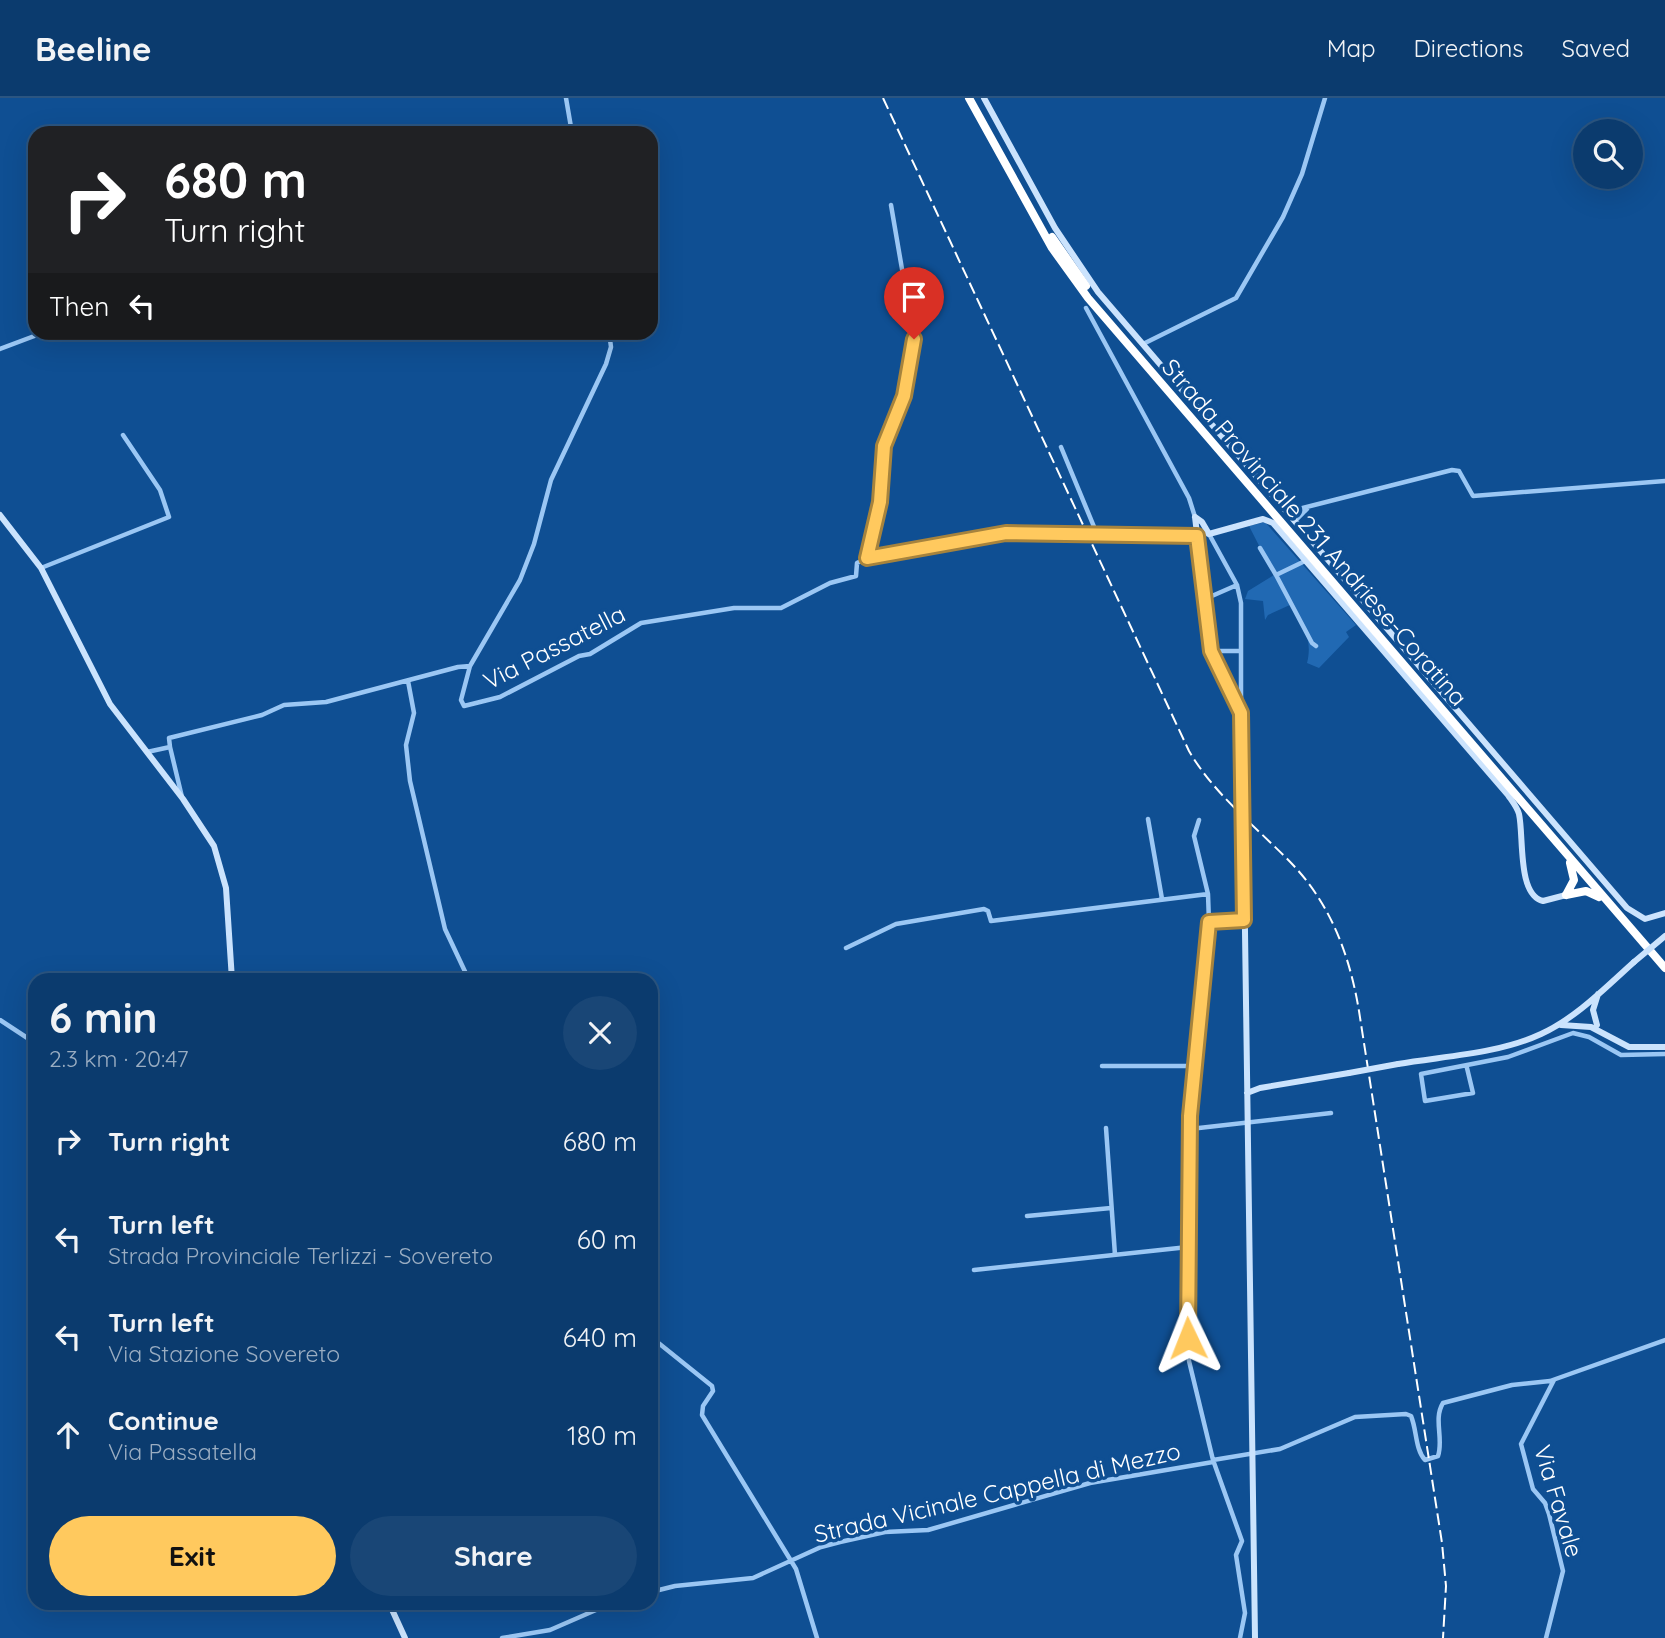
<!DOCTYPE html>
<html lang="en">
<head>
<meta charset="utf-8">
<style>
  body { margin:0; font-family:Quicksand,sans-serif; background:#194676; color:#f1f3f6; height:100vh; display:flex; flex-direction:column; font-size:26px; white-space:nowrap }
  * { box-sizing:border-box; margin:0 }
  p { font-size:23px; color:#9aadc2 }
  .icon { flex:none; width:38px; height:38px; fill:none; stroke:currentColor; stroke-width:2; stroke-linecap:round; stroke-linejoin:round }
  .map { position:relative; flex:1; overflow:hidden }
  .sheet { position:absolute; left:28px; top:875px; width:630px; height:637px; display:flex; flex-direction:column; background:#0b3b6e; border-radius:21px; box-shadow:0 7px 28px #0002,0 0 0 2px #2b5581 }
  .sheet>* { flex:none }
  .banner { position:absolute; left:28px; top:28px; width:630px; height:214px; border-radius:21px; box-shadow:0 7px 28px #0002,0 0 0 2px #2b5581; background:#202124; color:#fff; overflow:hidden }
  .controls { position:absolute; left:1573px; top:21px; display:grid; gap:14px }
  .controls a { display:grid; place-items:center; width:70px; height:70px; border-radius:50%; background:#0b3b6e; box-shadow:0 7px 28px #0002,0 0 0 2px #2b5581; font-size:35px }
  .pin { position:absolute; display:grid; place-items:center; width:60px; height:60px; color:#fff; margin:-72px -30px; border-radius:50% 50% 50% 0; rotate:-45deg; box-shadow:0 0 7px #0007 }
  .pin .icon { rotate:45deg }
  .me { position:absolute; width:77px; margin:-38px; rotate:358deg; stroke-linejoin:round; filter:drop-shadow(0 0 5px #0008) }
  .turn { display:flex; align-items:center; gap:24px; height:147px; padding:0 21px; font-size:32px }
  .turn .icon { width:91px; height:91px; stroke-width:2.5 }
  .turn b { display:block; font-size:49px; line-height:60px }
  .then { display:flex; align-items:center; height:66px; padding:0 21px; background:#0003; gap:14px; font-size:26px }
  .round { display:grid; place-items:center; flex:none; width:74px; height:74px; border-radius:37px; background:#194676 }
  .headline { display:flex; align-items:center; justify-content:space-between; height:119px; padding:0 21px }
  h1 { font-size:42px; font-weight:800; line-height:52px }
  .button { display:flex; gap:14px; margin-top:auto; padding:14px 21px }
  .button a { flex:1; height:80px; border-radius:42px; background:#ffc95e; color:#111; font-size:28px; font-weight:800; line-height:80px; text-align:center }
  .button a+a { background:#194676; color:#f1f3f6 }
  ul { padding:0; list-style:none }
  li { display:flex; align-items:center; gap:21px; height:98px; padding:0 21px }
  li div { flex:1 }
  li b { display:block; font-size:26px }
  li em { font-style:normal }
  header { display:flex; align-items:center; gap:42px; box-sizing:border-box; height:98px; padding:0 35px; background:#0b3b6e; border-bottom:2px solid #2b5581 }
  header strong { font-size:33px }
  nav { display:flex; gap:38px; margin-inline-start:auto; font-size:24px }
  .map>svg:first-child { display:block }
  .green { fill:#2169b3 }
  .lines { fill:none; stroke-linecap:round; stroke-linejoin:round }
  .street { stroke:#9bc7f4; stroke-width:4.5 }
  .secondary { stroke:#cbe3fd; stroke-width:6 }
  .highway { stroke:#fff; stroke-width:8 }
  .rail { stroke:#fff; stroke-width:2; stroke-dasharray:12 5; stroke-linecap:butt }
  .secondary-bridge { stroke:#cbe3fd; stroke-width:6 }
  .route-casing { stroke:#a6833d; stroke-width:18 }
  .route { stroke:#ffc95e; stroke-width:12 }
  .labels { text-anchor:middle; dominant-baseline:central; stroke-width:7; stroke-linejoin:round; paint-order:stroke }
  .street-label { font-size:24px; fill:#fff; stroke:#0f4f93 }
</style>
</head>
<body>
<header>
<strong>Beeline</strong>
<nav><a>Map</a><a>Directions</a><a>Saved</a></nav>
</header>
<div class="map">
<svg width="1665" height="1540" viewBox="0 0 1665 1540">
  <rect width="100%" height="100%" fill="#0f4f93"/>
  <!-- green -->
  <path class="green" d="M1265,424L1356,527L1346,534L1349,539L1319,570L1307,565C1313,541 1303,527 1292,506L1268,517L1265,522L1263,503L1245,501L1248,493L1274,477L1249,428Z"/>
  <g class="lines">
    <!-- street -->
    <path class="street" d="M566,0L572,35
      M1086,210L1189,400L1195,419
      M609,234L611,249L606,266L551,382L534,446L520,482L470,568L461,602L464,608L500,599L579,558L590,556L641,525L734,510H781L830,485L856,478L857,465L867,460L1006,435L1097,436
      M1143,246L1236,200L1283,119L1302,76L1325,0
      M0,251L45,234
      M1061,349L1097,436H1209L1237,487L1241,505V616
      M1287,414L1452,372L1459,373L1473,398L1665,383
      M1295,423L1307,411
      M1260,450L1276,477L1305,463
      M867,460L880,404L884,348L904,298L914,241L891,107
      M41,470L169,419L160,392L123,337
      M1276,477L1312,545L1316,548
      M1205,501L1237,487
      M1211,553H1241
      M408,583L414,615L406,647L410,683L445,831L469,882
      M170,649L169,640L262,617L284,607L326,604L458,569L470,568
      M147,654L170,649L182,699
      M1148,721L1162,801
      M1199,722L1194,738L1208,796L1209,824L1190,1018L1187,1196L1189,1263L1213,1362L1242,1443L1236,1457L1245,1515L1240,1540
      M1209,824L1244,823
      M846,850L896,826L984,811L988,813L991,823L1208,796
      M0,922L35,945
      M1102,968H1194
      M1467,970L1473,995L1425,1003L1421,976L1508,959L1573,935L1589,939L1621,957L1665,956
      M1106,1030L1115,1157
      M1190,1031L1331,1015
      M1027,1118L1111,1110
      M974,1172L1188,1149
      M651,1239L712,1288L713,1293L703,1308L702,1317L796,1471L817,1540
      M1213,1362L1280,1351L1355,1319L1406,1316L1411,1318C1417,1332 1415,1351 1425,1362L1438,1358C1444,1341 1433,1321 1443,1305L1512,1287L1550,1283L1665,1242
      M651,1494L675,1488L753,1480L821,1449L840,1444L885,1434L928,1432L1090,1385L1213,1364
      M502,1540L550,1532L612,1505
      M1546,1540L1563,1473L1549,1416L1545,1405L1533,1391L1521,1346L1554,1282"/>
    <!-- secondary -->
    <path class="secondary" d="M984,0L1055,130L1098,194L1627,810L1645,821L1665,815
      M0,417L41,470L110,606L183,701L214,748L226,790L232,882
      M1195,419L1211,553L1242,621L1255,1540
      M1195,419L1202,424L1209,436L1263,421L1273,425L1508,697C1512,703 1517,709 1519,716C1524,738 1517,797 1543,803L1566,797
      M1561,927L1591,929L1629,949H1665
      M1597,927L1593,912L1598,896
      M1398,966C1444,958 1498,956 1541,936C1576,920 1605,890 1634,864
      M1247,995L1260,990L1349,975
      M389,1505L405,1540"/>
    <!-- highway -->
    <path class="highway" d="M969,0L1052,150L1088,200L1665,870
      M1052,139L1086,188
      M1566,797L1574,782L1570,765
      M1566,797L1586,793L1599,799"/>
    <!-- rail -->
    <path class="rail" d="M883,0L1189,653C1216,699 1258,730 1294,768C1332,809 1350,859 1359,913L1442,1445L1446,1488L1443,1540"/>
    <!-- secondary-bridge -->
    <path class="secondary-bridge" d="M1634,864L1665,838
      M1349,975L1398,966"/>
  </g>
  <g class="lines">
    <!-- route casing -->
    <g class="route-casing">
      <path id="route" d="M914,241L904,298L884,348L880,404L867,460L1006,435L1197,438L1211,553L1241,615L1244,822L1209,824L1190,1018L1188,1240"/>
    </g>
    <!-- route -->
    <use href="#route" class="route"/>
  </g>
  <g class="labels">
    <!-- street labels -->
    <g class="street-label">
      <text transform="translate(1315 434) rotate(49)">Strada Provinciale 231 Andriese-Coratina</text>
      <text transform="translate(554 549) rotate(-27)">Via Passatella</text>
      <text transform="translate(997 1394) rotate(-13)">Strada Vicinale Cappella di Mezzo</text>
      <text transform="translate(1559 1403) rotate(73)">Via Favale</text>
    </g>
  </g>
</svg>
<div class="controls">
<a><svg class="icon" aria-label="search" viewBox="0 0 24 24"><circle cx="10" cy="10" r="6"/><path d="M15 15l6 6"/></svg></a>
</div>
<div class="pin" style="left:914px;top:241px;background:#d93025"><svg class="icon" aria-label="arrive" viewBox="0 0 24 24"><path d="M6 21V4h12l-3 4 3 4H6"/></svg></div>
<svg class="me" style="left:1188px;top:1240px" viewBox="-20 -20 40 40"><path d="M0-17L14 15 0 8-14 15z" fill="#ffc95e" stroke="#fff" stroke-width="4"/></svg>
<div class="banner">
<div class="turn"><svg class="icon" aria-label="right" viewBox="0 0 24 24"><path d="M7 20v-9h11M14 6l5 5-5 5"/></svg><div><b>680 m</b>Turn right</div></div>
<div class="then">Then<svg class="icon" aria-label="left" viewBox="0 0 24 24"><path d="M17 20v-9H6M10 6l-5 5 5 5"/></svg></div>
</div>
<section class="sheet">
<div class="headline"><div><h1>6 min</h1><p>2.3 km · 20:47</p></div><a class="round"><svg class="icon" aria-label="close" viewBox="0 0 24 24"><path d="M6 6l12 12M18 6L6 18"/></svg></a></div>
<ul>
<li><svg class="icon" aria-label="right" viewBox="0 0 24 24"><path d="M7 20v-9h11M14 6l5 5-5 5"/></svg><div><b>Turn right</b></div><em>680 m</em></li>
<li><svg class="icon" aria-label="left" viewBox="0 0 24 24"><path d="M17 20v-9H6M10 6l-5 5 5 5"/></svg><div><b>Turn left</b><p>Strada Provinciale Terlizzi - Sovereto</p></div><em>60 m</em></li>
<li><svg class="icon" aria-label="left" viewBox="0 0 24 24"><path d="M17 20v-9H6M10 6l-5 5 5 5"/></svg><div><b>Turn left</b><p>Via Stazione Sovereto</p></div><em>640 m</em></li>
<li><svg class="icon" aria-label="ahead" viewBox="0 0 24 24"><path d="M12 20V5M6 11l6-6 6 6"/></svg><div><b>Continue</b><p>Via Passatella</p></div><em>180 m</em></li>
</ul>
<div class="button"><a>Exit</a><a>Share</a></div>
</section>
</div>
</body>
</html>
